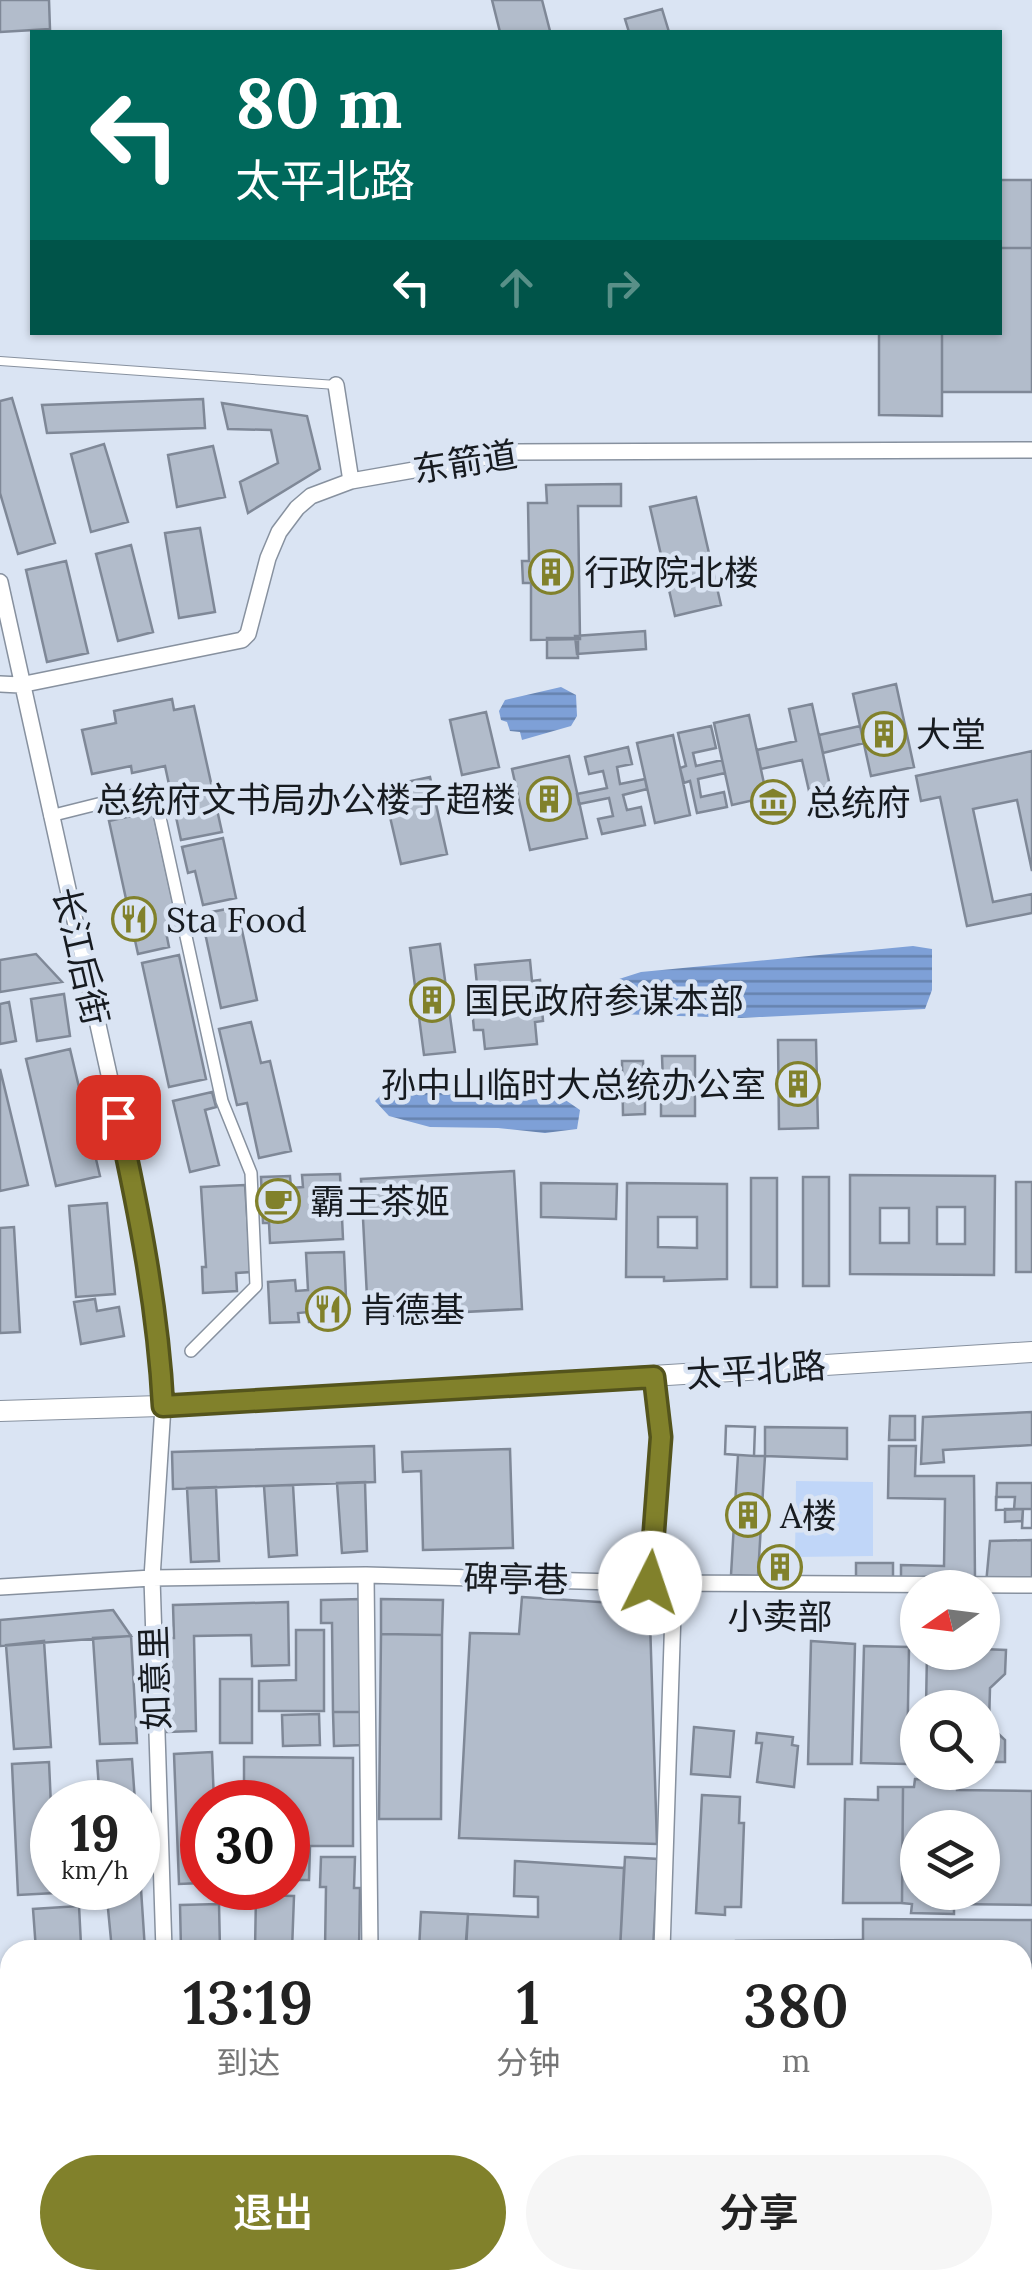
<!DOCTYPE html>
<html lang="zh">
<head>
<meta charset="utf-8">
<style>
  body { margin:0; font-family:Lora,"Noto Sans SC",serif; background:#f6f6f6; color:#222; height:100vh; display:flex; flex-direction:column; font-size:38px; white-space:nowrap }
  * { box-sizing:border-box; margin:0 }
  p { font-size:32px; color:#767676 }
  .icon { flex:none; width:55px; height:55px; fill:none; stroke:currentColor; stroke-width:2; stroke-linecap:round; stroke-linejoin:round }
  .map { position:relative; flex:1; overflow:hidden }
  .drawer { position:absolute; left:0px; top:1940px; width:1032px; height:350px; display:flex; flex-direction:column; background:#fff; border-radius:30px 30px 0 0; box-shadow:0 2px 8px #0004 }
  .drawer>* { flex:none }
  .banner { position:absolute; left:30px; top:30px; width:972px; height:305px; border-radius:0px; box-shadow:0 2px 8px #0004; background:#00695c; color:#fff; overflow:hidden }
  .needle { width:65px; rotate:256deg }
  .fabs { position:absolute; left:900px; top:1570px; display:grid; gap:20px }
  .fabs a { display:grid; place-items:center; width:100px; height:100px; border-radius:50%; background:#fff; box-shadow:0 2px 8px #0004; font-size:50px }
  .speed { position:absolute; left:30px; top:1780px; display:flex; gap:20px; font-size:50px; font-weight:700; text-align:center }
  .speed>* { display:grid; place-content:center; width:130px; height:130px; border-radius:50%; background:#fff; box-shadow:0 2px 8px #0004; line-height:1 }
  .speed small { font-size:25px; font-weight:400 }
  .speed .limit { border:15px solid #d22; background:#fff; color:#111 }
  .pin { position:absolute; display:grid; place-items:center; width:85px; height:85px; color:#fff; margin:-42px; border-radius:20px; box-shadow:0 5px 15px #0006 }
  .me { position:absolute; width:110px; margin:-55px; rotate:4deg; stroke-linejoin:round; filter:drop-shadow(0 0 8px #0008) }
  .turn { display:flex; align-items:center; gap:35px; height:210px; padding:0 40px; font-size:45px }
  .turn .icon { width:130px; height:130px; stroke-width:2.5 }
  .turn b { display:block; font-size:70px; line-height:85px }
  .lanes { display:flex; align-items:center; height:95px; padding:0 40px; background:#0003; justify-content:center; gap:50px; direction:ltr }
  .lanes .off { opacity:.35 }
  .eta { display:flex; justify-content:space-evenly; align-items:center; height:170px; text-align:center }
  .eta b { font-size:60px; font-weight:600; line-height:70px }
  .cta { display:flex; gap:20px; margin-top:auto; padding:20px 40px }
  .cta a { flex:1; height:115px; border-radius:60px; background:#81812b; color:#fff; font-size:40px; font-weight:600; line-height:115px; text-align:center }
  .cta a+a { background:#f6f6f6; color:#222 }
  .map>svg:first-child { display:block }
  .green { fill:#c0d6f8 }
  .water { fill:url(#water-rules) }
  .building { fill:#b2bccb; stroke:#7f8897; stroke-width:2.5; fill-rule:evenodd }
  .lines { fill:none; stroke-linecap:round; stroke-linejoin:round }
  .service-casing { stroke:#87919f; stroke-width:10 }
  .pedestrian-casing { stroke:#87919f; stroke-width:14 }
  .minor-casing { stroke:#87919f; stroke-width:18 }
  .secondary-casing { stroke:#87919f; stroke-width:22 }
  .service { stroke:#fff; stroke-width:8 }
  .pedestrian { stroke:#fff; stroke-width:11 }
  .minor { stroke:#fff; stroke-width:15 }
  .secondary { stroke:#fff; stroke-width:20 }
  .route-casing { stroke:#54541c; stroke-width:25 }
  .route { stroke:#81812b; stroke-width:18 }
  .labels { text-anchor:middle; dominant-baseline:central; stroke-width:9; stroke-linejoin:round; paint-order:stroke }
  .street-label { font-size:35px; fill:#171b20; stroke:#dae4f3 }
  .poi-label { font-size:35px; fill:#171b20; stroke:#dae4f3; text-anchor:start }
</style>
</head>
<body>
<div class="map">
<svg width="1032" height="2290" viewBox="0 0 1032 2290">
  <defs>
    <pattern id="water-rules" width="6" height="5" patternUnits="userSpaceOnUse" patternTransform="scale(2.5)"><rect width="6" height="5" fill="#7ea0d7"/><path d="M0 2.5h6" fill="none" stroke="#6682ae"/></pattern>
  </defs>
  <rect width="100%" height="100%" fill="#dae4f3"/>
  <!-- green -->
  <path class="green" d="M796,1481L873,1482V1556L795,1557Z"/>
  <!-- water -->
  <path class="water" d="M561,687L576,695L577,716L571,726L522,740L520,732L510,731L507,722L501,720L499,711L505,700Z
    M913,946L932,949V990L925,1009L741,1018L617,1014L604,999L619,979L641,972Z
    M430,1086L491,1103L561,1097L580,1110L577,1129L545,1133L498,1128L430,1127L389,1116L375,1101L388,1088Z"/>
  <!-- building -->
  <path class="building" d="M0,0H49L50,29L0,32Z
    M492,0H542L550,31L500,32Z
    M662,9L669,32H629L625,19Z
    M1000,180H1032V248H1000Z
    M1000,248H1032V392H942V332H1000Z
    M879,332H942V416L879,415Z
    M12,398L55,543L18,554L0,493V401Z
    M203,399L205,428L47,433L42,405Z
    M222,403L307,416L320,469L248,513L240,482L278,463L271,430L228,429Z
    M104,444L128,522L91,532L71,454Z
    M213,446L225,497L177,507L168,455Z
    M621,484V506H578L580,639L531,640V583H523L522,561H529L528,503H547L546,485Z
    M696,497L721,605L675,616L650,507Z
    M200,528L215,612L179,618L165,533Z
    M131,545L153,632L118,641L96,554Z
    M66,561L88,653L47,662L26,570Z
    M645,631L646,649L577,654L575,636Z
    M547,638H578V658H547Z
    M896,684L914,767L871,776L853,694Z
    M172,699L174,710L194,706L222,832L181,840L165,766L132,773L131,766L92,774L82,730L116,723L114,711Z
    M812,704L830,786L809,791L802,760L761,769L757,750L796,741L789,709Z
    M486,712L499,767L462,775L450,720Z
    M749,715L767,797L732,805L714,723Z
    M711,726L716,748L693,753L696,766L722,760L725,773L698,779L701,797L724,792L727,807L697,813L690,781L684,783L680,768L686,766L678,733Z
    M860,726L864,743L823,753L819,735Z
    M673,735L690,815L655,823L637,743Z
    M628,747L632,764L617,767L620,784L645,779L647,789L623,795L627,810L641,807L645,825L602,834L598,819L613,816L609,798L579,804L577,794L607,788L603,771L589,774L585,757Z
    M1032,751V871L1017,800L973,809L993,902L1032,894V913L967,926L940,797L921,801L916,776Z
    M569,756L587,838L530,850L512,769Z
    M430,777L447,854L401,864L383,787Z
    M153,811L179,929L166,932L169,947L138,954L109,821Z
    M223,838L236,898L203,905L195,871L188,873L182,847Z
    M237,907L257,1000L221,1008L201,914Z
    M440,944L455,1052L424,1055L410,948Z
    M36,954L62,982L0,992V960Z
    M179,955L206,1079L169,1087L142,963Z
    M530,960L532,981L540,980L543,1021L535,1022L537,1044L485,1049L483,1030H474L470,986L477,985L475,965Z
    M64,994L70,1036L37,1041L31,999Z
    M9,1002L16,1041L0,1044V1004Z
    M251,1022L261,1063L270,1061L291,1151L259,1158L247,1103L237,1105L219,1029Z
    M778,1040H816L818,1128L779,1129Z
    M70,1049L100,1176L56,1186L26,1059Z
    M662,1056H695V1116H661V1092H645V1114L623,1115L622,1061H643L644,1083L663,1082Z
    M0,1069L28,1185L0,1191Z
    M212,1092L216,1107L205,1110L219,1165L190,1172L173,1101Z
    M514,1171L522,1309L368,1317L361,1179Z
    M340,1174L343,1239L270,1243L269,1223H263L261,1177L290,1176L291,1188L303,1187L302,1175Z
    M850,1175L995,1176L994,1275L850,1274ZM937,1207H965V1244H937ZM880,1208H909V1243H880Z
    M803,1177H829V1286H803Z
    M751,1178H777V1287H751Z
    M1016,1182H1032V1272H1016Z
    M541,1183L617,1184L616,1219L541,1217Z
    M627,1183L727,1184V1279L664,1281V1277H626ZM658,1217H697V1248L658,1247Z
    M245,1185L251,1272L236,1273L237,1291L203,1293L202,1267H206L201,1187Z
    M107,1203L115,1294L76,1297L69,1206Z
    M14,1227L20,1332L0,1333V1228Z
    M344,1252L347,1320L309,1322L308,1312L298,1313L299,1322L270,1323L268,1282L295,1280L296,1291L308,1290L306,1253Z
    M95,1299L97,1311L119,1307L124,1336L81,1344L74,1302Z
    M1032,1412V1445L943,1450L944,1462L921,1464L923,1417Z
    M890,1416H915V1440H889Z
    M726,1426L755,1427L754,1456H765L758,1576L731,1575L738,1455L725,1454Z
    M726,1426L755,1427L754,1456L725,1454Z
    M765,1427L847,1428V1459L765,1456Z
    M374,1446L375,1482L173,1489L172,1452Z
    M889,1446H916L915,1476H974L975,1579H901V1565L944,1566L945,1499L888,1498Z
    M510,1449L513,1548L423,1550L421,1471L403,1472L402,1452Z
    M365,1482L367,1551L342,1553L337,1483Z
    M997,1483H1032V1528H1022L1023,1509L996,1510Z
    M293,1485L297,1555L269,1557L264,1486Z
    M216,1487L219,1561L191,1562L187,1488Z
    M996,1497H1015L1014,1509L996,1510Z
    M1005,1509H1023L1022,1521L1005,1522Z
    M1023,1509H1032V1528H1022Z
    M1032,1540V1585L986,1584L990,1541Z
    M770,1555L791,1557L790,1577H769Z
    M856,1563H893V1578L856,1579Z
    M522,1597L630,1604L650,1621L657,1844L459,1838L470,1633L519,1634Z
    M361,1599L363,1712H333L332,1623H321V1600Z
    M381,1599L443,1600L442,1635L381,1634Z
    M288,1602L289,1665L252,1666L251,1635L194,1636L196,1731L167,1732L164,1638H174L173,1605Z
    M113,1610L131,1636L0,1646V1620Z
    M296,1630H324V1711H259V1681L296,1680Z
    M381,1634L442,1635L441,1819H379Z
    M131,1636L137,1743L100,1744L93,1638Z
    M44,1641L51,1747L14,1749L6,1645Z
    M811,1641L855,1644L852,1764H808Z
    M864,1646L909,1647L907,1764L861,1763Z
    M982,1649L1006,1650L1005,1674L990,1688L989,1725L1005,1740V1762H982V1708H926L927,1652H982Z
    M220,1679H252V1743H220Z
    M333,1712H363L364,1745L334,1746Z
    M319,1714L320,1745L283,1746L282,1715Z
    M694,1727L734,1731L730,1777L691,1774Z
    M757,1733L793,1737L792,1745L798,1746L794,1787L757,1782L762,1743H756Z
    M212,1752L214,1802H202V1883L179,1884L174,1754Z
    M244,1757L353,1758V1846H310L309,1880H288V1802H244Z
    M132,1759L135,1802H100L97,1761Z
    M49,1762L55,1893L18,1895L12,1764Z
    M915,1779L957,1780V1790L1032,1791V1905L954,1904V1914L911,1913L912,1904L902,1903L903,1787H914ZM918,1828H982V1892H918Z
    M878,1787H903L902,1903H843L845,1799L878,1800Z
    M702,1795L740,1797L739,1823H744L741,1907H725V1915L696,1913Z
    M138,1843L145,1950H112L106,1888H138Z
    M321,1857H355L354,1888H360L359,1950H325L326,1887H320Z
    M625,1857L658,1859L653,1950H620Z
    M515,1861L624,1868L620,1950H533V1943L466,1941L468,1914L538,1917V1897L514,1896Z
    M256,1895L294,1896L292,1950H255Z
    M219,1904L220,1950H181L180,1905Z
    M79,1906L81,1945L62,1946V1950H36L33,1909Z
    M421,1912L468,1914L466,1950H419Z
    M863,1919L1032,1920V2133H1022V1950H863Z
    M863,1940V1950H736V1941Z
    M0,2074L8,2212L0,2213Z
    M24,2280H50L51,2290H24Z
    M83,2280H108L109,2290H84Z
    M132,2280H158L159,2290H133Z
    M543,2280H575V2290H543Z
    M620,2280H655V2290H621Z
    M707,2280H748V2290H707Z
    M777,2280H819V2290H777Z
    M856,2280H895V2290H856Z
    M989,2282L1032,2285V2290H988Z
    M376,2286H416V2290H377Z
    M461,2287H499V2290H461Z"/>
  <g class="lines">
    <!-- service casing -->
    <g class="service-casing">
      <path id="service" d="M0,361L336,385"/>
    </g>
    <!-- pedestrian casing -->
    <g class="pedestrian-casing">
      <path id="pedestrian" d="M50,816L154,790L222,1101L251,1173L256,1286L191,1351"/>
    </g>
    <!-- minor casing -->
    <g class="minor-casing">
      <path id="minor" d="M336,385L351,481
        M0,582L135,1192L160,1352L163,1406L152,1578L164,1950
        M0,684L20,685L242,640L248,634L268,558L279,532L297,508L311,496L351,481L516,452L1032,450
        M366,1575L370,1950
        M650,1583L661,1437L655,1377
        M0,1587L152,1578L366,1575L650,1583L1032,1585
        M662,1950L674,1581
        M174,2280L175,2290
        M676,2280L677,2290
        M365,2290V2280"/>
    </g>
    <!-- secondary casing -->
    <g class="secondary-casing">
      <path id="secondary" d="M0,1411L192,1405L1032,1352"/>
    </g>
    <!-- service -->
    <use href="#service" class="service"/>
    <!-- pedestrian -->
    <use href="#pedestrian" class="pedestrian"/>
    <!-- minor -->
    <use href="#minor" class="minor"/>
    <!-- secondary -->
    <use href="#secondary" class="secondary"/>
  </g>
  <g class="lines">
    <!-- route casing -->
    <g class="route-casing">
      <path id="route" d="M118,1117C139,1212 158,1309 163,1406L654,1377L661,1437L650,1583"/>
    </g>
    <!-- route -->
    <use href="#route" class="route"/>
  </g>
  <!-- icons -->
  <defs>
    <g id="building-ring" transform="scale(2.25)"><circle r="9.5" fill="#dae4f3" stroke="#81812b" stroke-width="1.5"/><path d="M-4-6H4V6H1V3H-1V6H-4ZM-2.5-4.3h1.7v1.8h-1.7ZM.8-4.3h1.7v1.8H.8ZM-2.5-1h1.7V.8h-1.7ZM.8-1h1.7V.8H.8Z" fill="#81812b"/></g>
    <g id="museum-ring" transform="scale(2.25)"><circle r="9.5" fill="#dae4f3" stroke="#81812b" stroke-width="1.5"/><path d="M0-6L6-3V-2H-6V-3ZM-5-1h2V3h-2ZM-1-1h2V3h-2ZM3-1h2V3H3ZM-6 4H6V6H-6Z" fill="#81812b"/></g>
    <g id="restaurant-ring" transform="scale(2.25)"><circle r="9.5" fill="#dae4f3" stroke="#81812b" stroke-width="1.5"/><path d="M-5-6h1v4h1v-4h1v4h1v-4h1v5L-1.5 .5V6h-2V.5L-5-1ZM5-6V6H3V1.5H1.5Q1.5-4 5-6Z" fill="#81812b"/></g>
    <g id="cafe-ring" transform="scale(2.25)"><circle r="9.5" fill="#dae4f3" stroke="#81812b" stroke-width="1.5"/><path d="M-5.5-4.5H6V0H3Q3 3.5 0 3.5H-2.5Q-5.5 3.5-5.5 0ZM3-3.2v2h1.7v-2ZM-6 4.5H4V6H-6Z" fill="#81812b"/></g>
  </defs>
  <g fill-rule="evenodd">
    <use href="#building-ring" x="551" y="572"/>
    <use href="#building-ring" x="884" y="734"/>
    <use href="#building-ring" x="549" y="799"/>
    <use href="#museum-ring" x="773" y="802"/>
    <use href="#restaurant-ring" x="134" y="919"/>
    <use href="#building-ring" x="432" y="1000"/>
    <use href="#building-ring" x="798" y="1084"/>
    <use href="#cafe-ring" x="278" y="1201"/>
    <use href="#restaurant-ring" x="328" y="1309"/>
    <use href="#building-ring" x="748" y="1515"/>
    <use href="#building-ring" x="780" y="1567"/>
  </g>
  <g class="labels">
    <!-- street labels -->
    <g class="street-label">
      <text transform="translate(465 462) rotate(-9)">东箭道</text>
      <text transform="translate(81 956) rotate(77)">长江后街</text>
      <text transform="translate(756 1370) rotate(-4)">太平北路</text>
      <text transform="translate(516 1579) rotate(1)">碑亭巷</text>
      <text transform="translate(155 1678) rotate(-92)">如意里</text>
    </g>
    <!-- poi labels -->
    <g class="poi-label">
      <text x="584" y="572">行政院北楼</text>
      <text x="916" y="734">大堂</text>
      <text x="516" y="799" text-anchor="end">总统府文书局办公楼子超楼</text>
      <text x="806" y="802">总统府</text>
      <text x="166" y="919">Sta Food</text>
      <text x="464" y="1000">国民政府参谋本部</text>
      <text x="766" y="1084" text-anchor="end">孙中山临时大总统办公室</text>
      <text x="310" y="1201">霸王茶姬</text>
      <text x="360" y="1309">肯德基</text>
      <text x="780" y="1515">A楼</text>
      <text x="780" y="1616" text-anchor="middle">小卖部</text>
    </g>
  </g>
</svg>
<div class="fabs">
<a><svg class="needle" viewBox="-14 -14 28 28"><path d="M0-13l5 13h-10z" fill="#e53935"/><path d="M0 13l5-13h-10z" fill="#767676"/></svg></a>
<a><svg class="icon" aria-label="search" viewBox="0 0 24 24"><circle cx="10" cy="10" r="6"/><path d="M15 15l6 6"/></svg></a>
<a><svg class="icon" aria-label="layers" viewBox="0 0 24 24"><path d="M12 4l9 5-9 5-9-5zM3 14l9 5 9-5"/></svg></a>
</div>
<div class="speed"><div>19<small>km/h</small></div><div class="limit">30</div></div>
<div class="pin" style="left:118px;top:1117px;background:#d93025"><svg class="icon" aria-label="arrive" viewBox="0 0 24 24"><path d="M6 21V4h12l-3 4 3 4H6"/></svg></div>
<svg class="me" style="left:650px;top:1583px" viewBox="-20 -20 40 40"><circle r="19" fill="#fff"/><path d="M0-13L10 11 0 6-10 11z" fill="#81812b"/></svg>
<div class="banner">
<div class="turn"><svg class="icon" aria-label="left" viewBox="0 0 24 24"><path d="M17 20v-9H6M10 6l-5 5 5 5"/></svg><div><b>80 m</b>太平北路</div></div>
<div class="lanes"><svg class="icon" aria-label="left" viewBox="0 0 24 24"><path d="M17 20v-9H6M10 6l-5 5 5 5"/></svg><svg class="icon off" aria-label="ahead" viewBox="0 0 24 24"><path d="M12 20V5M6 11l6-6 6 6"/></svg><svg class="icon off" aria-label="right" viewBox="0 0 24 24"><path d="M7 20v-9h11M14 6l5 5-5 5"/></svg></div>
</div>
<section class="drawer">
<div class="eta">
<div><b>13:19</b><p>到达</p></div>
<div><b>1</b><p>分钟</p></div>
<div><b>380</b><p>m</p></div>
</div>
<div class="cta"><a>退出</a><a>分享</a></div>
</section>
</div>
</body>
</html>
